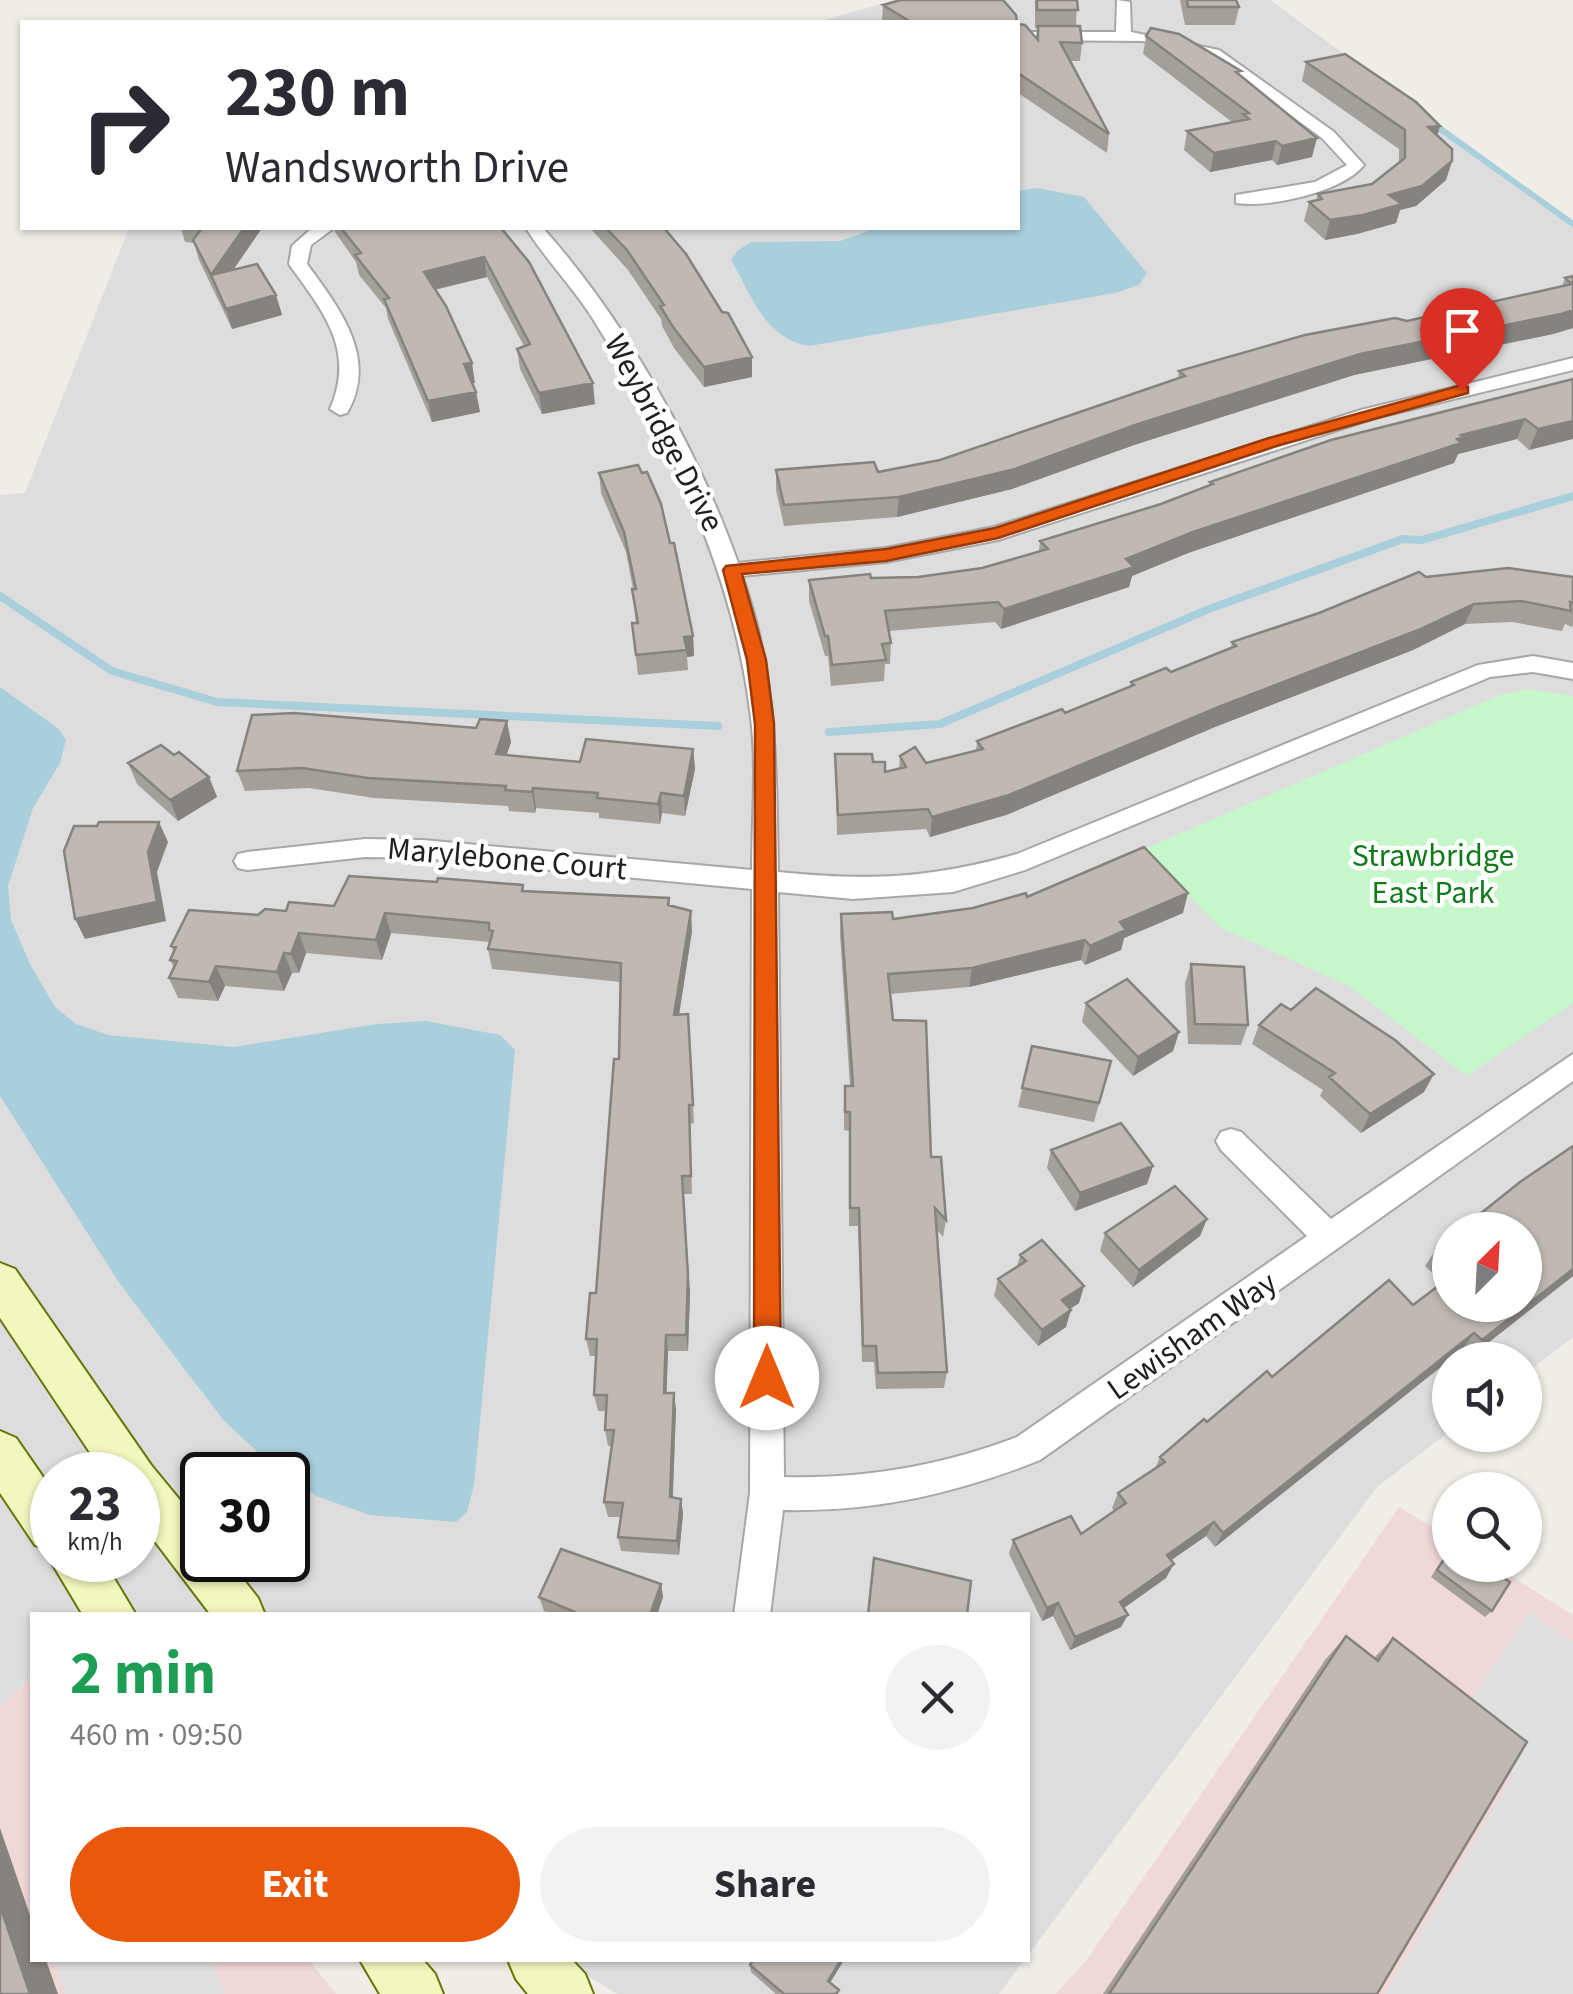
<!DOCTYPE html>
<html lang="en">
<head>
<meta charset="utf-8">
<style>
  body { margin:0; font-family:"Source Sans 3",sans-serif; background:#f2f2f3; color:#2b2b33; height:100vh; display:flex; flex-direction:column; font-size:38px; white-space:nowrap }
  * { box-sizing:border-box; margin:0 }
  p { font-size:32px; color:#7c7c81 }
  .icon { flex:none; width:55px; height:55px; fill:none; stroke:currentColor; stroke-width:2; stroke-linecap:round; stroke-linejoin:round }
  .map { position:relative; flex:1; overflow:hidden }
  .side { position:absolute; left:30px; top:1612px; width:1000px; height:350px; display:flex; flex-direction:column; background:#fff; border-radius:0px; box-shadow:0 2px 8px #0004 }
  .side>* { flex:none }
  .guide { position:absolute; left:20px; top:20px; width:1000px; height:210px; border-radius:0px; box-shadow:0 2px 8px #0004; background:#fff; color:#2b2b33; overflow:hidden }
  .needle { width:65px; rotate:24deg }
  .buttons { position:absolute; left:1432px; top:1212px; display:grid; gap:20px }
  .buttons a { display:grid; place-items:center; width:110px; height:110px; border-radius:50%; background:#fff; box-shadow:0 2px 8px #0004; font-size:50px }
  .speed { position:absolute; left:30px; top:1452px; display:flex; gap:20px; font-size:50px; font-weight:700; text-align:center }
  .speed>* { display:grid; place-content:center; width:130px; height:130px; border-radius:50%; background:#fff; box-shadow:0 2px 8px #0004; line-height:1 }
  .speed small { font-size:25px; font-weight:400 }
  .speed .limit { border:5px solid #111; border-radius:15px; background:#fff; color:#111 }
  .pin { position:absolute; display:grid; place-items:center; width:85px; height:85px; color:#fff; margin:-102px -42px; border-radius:50% 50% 50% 0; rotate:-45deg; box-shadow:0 0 10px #0007 }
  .pin .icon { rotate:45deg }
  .me { position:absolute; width:110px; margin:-55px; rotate:0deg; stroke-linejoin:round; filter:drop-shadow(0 0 8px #0008) }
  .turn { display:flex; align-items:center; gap:35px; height:210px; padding:0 40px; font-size:45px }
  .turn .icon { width:130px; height:130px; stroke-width:2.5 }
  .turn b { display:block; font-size:70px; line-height:85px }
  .round { display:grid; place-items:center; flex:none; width:105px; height:105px; border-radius:52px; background:#f2f2f3 }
  .overview { display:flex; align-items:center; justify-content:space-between; height:170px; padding:0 40px }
  h1 { font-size:60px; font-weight:700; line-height:75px; color:#1e9e55 }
  .primary-button { display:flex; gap:20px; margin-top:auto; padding:20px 40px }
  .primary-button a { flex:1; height:115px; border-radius:60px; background:#ea580c; color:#fff; font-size:40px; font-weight:700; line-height:115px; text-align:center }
  .primary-button a+a { background:#f2f2f3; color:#2b2b33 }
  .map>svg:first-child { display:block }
  .residential { fill:#dedddd; fill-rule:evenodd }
  .commercial { fill:#f0d8d7 }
  .park { fill:#c6f7cb }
  .parking { fill:#e0e0e0 }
  .water { fill:#a9cfdc }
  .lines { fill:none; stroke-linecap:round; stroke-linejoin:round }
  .stream-far1 { stroke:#a9cfdc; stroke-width:6 }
  .stream { stroke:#a9cfdc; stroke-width:8 }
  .street-casing { stroke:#a7a7a7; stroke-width:4 }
  .secondary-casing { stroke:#677409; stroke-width:4 }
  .street { fill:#fff; fill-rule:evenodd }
  .secondary { fill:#f3f7bd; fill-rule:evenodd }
  .wall { fill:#a59f9a }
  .shaded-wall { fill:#86827d }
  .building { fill:#c0b9b3; stroke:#86827d; stroke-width:2.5 }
  .route { fill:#ea580c; stroke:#983908; stroke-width:2.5 }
  .labels { text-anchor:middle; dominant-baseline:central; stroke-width:9; stroke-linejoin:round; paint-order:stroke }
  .street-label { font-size:32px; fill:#202020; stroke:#fff }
  .park-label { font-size:32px; fill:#107b1b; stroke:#fff }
</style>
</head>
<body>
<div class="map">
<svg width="1573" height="1994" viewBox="0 0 1573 1994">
  <rect width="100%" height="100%" fill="#f0ede6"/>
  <!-- residential -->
  <path class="residential" d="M895,0H1270L1573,221V1337L1525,1374V1360H1450V1431L1377,1487L1028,1955V1615H32V1677L0,1708V495L25,493L129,228H1018V22H817ZM1450,1230H1525V1305H1450ZM52,1475H138V1560H52ZM202,1475H288V1560H202Z
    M563,1960H1024L999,1994H617Z"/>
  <!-- commercial -->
  <path class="commercial" d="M1399,1507L1450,1538V1565H1493L1573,1615V1994H1056L1088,1958Z
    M32,1677V1960H309L336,1994H0V1708Z"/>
  <!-- park -->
  <path class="park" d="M1527,689L1573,696V1003L1467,1076L1349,986L1221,928L1142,850L1500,695Z"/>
  <!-- parking -->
  <path class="parking" d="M1530,1611L1573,1643V1994H1385L1513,1775L1452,1727Z
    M54,1960H211L225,1994H66Z"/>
  <!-- water -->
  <path class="water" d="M1037,188L1084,197L1147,273L1139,285L1115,293L809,346C765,339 752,296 731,260L738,250L751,242L840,241L876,228H1018V191Z
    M0,687L59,729L66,740L60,763L33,808L8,886L11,920L31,966L55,1007L76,1024L108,1035L234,1047L377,1024L426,1021L500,1035L515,1050L474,1485L467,1512L456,1522L370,1515L316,1496L277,1470L224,1421L120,1284L0,1096Z"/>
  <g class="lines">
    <!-- stream-far1 -->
    <path class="stream-far1" d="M1432,123L1573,224"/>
    <!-- stream -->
    <path class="stream" d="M0,596L112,671L217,702L718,726
      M829,732L940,724L1209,609L1403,539L1422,540L1573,496"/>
    <!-- street casing -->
    <g class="street-casing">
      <path id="street" d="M1117,0L1130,2L1131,32L1219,50L1334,132L1364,165C1343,192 1269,208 1236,203V195L1315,182L1347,165L1322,138L1209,56L1142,41L1018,40V32H1116Z
        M312,228H334L311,245L307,264C339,308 379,358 347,413L340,415L330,409C356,349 323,312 289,264L292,246Z
        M526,228H543C624,319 697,447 738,563L886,548L994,527L1361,410L1573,358V370L1375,418L998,540L886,562L742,576C778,675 776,769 778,872C868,881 929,879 1017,854L1478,665L1533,656L1573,663V679L1533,672L1490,677L1025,870L953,892L853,899L778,892L784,1477C865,1479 941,1466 1017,1437L1307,1236L1221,1150L1216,1141L1221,1132L1231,1129L1241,1132L1331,1219L1573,1054V1081L1040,1460C955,1494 874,1512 783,1510L770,1615H734L750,1493L752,889L423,858L365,857L247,870L238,868L234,861L238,854L247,852L365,839L423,840L752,870C752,820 757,767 751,718C734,572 670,442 593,319C573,287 545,259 526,228Z"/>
    </g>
    <!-- secondary casing -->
    <g class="secondary-casing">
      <path id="secondary" d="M0,1263L15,1269L151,1465L202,1527V1560H228L258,1598L265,1615H211L138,1519V1475H105L0,1318Z
        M0,1431L16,1438L52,1490V1552L35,1545L0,1493Z
        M52,1554V1560H103L136,1615H83L50,1560Z
        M360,1960H423L435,1974L443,1994H380Z
        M508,1960H572L585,1974L593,1994H528L516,1979Z"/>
    </g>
    <!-- street -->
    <use href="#street" class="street"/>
    <!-- secondary -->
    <use href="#secondary" class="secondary"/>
  </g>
  <!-- wall -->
  <path class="wall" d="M1035,0H1077L1076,26L1082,43L1080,61H1070L1109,134L1107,153L1018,93V24L1036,38L1037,28H1035Z
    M1180,0H1236L1239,7L1235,25H1185Z
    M883,5L1017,22H882Z
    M1146,36L1241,76L1312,157L1277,165L1272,160L1210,172L1184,150L1187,131L1232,122L1143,54Z
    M1306,62L1437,136L1452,161L1446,180L1416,206L1400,210L1396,223L1357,234L1325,240L1304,221L1309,202L1316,200L1318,194L1372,184L1399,162V149L1302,81Z
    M181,228H262L233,270L276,295L282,315L232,329L199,260L194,243L185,242Z
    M334,228H501L595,404L542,414L520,369L517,349L524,346L487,277L435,290L475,383H473L476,392L480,412L432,422L388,319L386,308L359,275L356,262L335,232Z
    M590,228H664L752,377L704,387L674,348L662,326L661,319L628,270Z
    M1573,276V328L1553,334L1354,375L1134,445L1012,489L897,517L784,526L776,490V470L878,472L940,460L1178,378L1179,371L1562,286L1565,278Z
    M1573,379L1529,450L1517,439L1458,454L1454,463L1188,553L1132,576L1129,587L1001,629L995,622L889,631L891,643L890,664H885L884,681L831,686L828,656H825L809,601V580L918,577L982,568L1039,551L1040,541L1161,504L1209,486L1210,482Z
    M599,473L693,636L694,656L687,657L688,670L638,675L632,623H636L632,589H633L626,552L601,493Z
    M1426,577H1573V625L1572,627L1565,624L1562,631L1512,622L1465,624L1413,650L1215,727L1006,815L930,837L926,829L837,835L835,754L873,762L885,772L899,769L900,756L926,763L976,751L977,741L1065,713L1130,687L1131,682L1171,672L1231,648L1232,642Z
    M511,742L506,755L580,762L693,749L695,769L685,816L662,813L660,824L599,818V813L536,808L535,813L509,811L508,806L374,798L309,788L245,791L237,771Z
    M174,755L209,777L217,797L178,821L137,784L128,763Z
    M437,882L523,885L524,891L669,898L670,905L692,931L679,1015L688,1014L694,1123L690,1124L692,1194H683L690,1293L688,1351H668L666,1393L676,1409L673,1497L681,1499L683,1514L679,1555L621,1551L618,1537L621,1517H608L604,1502L612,1446H608L605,1430L606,1411H598L594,1395L596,1356H590L586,1339L596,1293L619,1059L621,982L492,969L488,949L490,942L391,933L382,960L306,953L299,973H292L284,991L225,986L218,1001L178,998L169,978L174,968L170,960L174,953L171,946L258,915L334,906Z
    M1027,897L1183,913L1124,938L1121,950L1085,965L1081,960L969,987L890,994L893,1020L931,1157L946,1220L943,1237L937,1230L947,1372L944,1388L876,1389L874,1362H862L858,1226H849V1131L844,1130V1105L845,1086H850L840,934L841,914L893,919L973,908Z
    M1191,964L1248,1025L1241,1045L1188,1044L1185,983Z
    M1086,1003L1179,1032L1173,1051L1133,1076L1082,1022Z
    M1291,1010L1424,1092L1361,1133L1320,1096L1323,1090L1252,1044L1259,1025Z
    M1032,1046L1111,1061L1094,1122L1018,1107Z
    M1051,1150L1153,1166L1147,1184L1075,1211L1047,1168Z
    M1207,1219L1200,1236L1133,1287L1100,1251L1105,1233Z
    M1450,1238V1305L1573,1276L1470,1357L1462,1350L1215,1547L1206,1536L1171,1560L1166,1578L1124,1608L1121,1627L1070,1650L1053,1616L1042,1621L1009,1554L1013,1540L1081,1534L1114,1511L1112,1508L1118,1493L1155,1469L1160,1457L1272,1377L1413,1305L1443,1283L1425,1266L1436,1249Z
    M1020,1255L1084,1286L1079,1303L1070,1309L1066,1327L1038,1346L994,1296L998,1279L1017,1267Z
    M1450,1548V1565L1492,1611L1485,1617L1431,1577Z
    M661,1584L663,1597L657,1615H555L544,1611L539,1597Z
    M1346,1636L1374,1658L1393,1638L1377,1994H1103L1325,1660Z
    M750,1965L830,1983L839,1990L838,1994H776L751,1972Z"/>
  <!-- shaded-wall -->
  <path class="shaded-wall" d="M1440,126L1435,145L1428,127Z
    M1317,138L1312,157L1277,165L1282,146Z
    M1276,141L1272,160L1210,172L1214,153Z
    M1452,161L1446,180L1416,206L1400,210L1396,223L1357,234L1325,240L1330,220L1389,195Z
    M244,228H262L218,292L211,275L216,295L211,275Z
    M484,257L487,277L427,291L424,272Z
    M276,295L282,315L232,329L226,309Z
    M1573,310V328L1553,334L1354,375L1134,445L1012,489L897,517L899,497L1360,354Z
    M752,357V377L704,387V367Z
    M472,363L475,383L467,384L464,364Z
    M593,383L595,404L542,414L539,393Z
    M476,392L480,412L432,422L428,401Z
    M1525,419L1517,439L1458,454L1454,463L1188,553L1132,576L1129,587L1001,629L1004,609L1193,532L1461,435Z
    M1573,421V439L1529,450L1538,429Z
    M1474,604L1465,624L1413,650L1215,727L1006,815L930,837L932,817L1221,706Z
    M693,636L694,656L687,657L684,637Z
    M507,721L511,742L500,775L496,754Z
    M693,749L695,769L685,816L684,796Z
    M209,777L217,797L178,821L170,800Z
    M533,788L536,808L535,813L532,792Z
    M661,793L662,813L660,824L658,804Z
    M159,822L168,842L157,872L166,921L85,939L75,919L148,852Z
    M1188,893L1183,913L1124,938L1121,950L1085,965L1090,946L1120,922Z
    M691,911L692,931L676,1034L674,1015Z
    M385,913L391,933L382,960L376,940Z
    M299,933L306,953L299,973L291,954Z
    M1085,940L1081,960L969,987L972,968Z
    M284,953L292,973L284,991L277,972Z
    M216,966L225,986L218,1001L209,982Z
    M1179,1032L1173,1051L1133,1076L1138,1057Z
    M1434,1074L1424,1092L1361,1133L1370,1114Z
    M1153,1166L1147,1184L1075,1211L1080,1193Z
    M682,1176L690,1293L688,1351L686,1335Z
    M1207,1219L1200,1236L1133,1287L1139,1270Z
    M1573,1269V1276L1470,1357L1482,1340Z
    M1084,1286L1079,1303L1058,1317L1062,1300Z
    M1071,1310L1066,1327L1038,1346L1042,1330Z
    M1474,1333L1462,1350L1215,1547L1223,1533Z
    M666,1335L668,1351L666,1409L664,1393Z
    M674,1393L676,1409L672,1511L670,1497Z
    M681,1499L683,1514L679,1555L677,1541Z
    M1214,1522L1206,1536L1160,1568L1167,1555Z
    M1174,1564L1166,1578L1114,1615L1120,1602Z
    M661,1584L663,1597L657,1615H650Z
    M1058,1603L1053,1616L1042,1621L1047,1608Z
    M1128,1615L1121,1627L1070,1650L1075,1637Z
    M0,1828L32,1921V1960H46L58,1994H30L0,1906Z
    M841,1960H844L827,1988L828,1981Z"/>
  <!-- building -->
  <path class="building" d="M901,0H1003L1016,15L1017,22H911L883,5Z
    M1037,0H1077L1078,10H1037Z
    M1187,0H1236L1239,7H1188Z
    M1018,24L1025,25L1038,40V26H1080L1082,43L1060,42L1109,134L1018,73Z
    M1151,28L1179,34L1241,71L1236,72L1317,138L1282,146L1276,141L1214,153L1187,131L1249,119L1243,114L1249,113L1146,36Z
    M1345,54L1416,102L1440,126L1428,127L1452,149V161L1422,186L1389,195L1402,204L1363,215L1330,220L1309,202L1322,199L1318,194L1372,184L1405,158V130L1306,62Z
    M202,228H244L211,275L193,240Z
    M341,228H501L529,262L593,383L539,393L517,349L530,344L484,257L424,272L446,306L472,363L464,364L476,392L428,401L384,299L389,298L355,255L361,253Z
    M606,228H664L686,254L722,312L728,313L752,357L704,367L673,327L660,306L664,305L627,250Z
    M257,264L276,295L226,309L211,275Z
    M1573,276V310L1561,314L1360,354L1138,424L1015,469L899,497L784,505L776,470L874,462L878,472L940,460L1185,376L1179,371L1305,335L1395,318L1407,321L1572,284L1565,278Z
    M1573,379V421L1538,429L1525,419L1461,435L1464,437L1457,439L1461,443L1193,532L1126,559L1134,567L1004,609L998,602L885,611L891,643L882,644L886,660L832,665L828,636H825L809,580L870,574L871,578L918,577L982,568L1048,549L1040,541L1161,504L1213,484L1210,482L1331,440Z
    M638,465L642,473L647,472L661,504L670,543H674L693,636L684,637L687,650L636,655L632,623H638L632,589H636L624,532L599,473Z
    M1508,568L1573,577V603L1570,602L1571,611L1521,601L1474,604L1421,629L1221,706L1009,795L932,817L928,809L838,815L835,754H872L873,762H885V772L906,767L900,756L915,747L926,763L983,749L977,741L1062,709L1065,713L1134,685L1131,682L1166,668L1171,672L1236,646L1232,642L1319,613L1419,572L1426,577Z
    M294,713L476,728L480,719L507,721L496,754L580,762L586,739L693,749L684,796L661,793L658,804L597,798L598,793L533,788L532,792L505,790L506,786L368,778L302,768L237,771L252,715Z
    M161,745L174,755L179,752L209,777L170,800L128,763Z
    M99,822H159L148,852L157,902L75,919L64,851L74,826H97Z
    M1144,847L1188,893L1120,922L1126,930L1090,946L1085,940L972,968L888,974L893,1020L926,1021L931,1157H941L946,1220L935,1208L947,1372L878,1373L876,1346H863L859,1208H850V1112H845V1086H853L841,914L892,912L893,919L973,908L1026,893L1027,897Z
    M349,876L437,882L438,878L523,885L522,891L669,898L668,905L691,911L674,1015L688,1014L693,1105H689L691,1176H682L688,1276L686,1335H666L664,1393H674L670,1497L681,1499L677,1541L618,1537L623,1503L604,1502L614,1430H605L607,1395H594L597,1339H586L590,1293H596L614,1059H619L621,963L488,949L493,931L489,930V923L385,913L376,940L299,933L291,954L284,953L277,972L216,966L209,982L169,978L177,961L170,960L176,947L171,946L189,910L258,915L265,909L286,911L289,902L334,906Z
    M1191,964L1244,967L1248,1025L1195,1024Z
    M1127,979L1179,1032L1138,1057L1086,1003Z
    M1316,988L1395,1040L1434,1074L1370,1114L1329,1077L1335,1073L1259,1025L1281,1004L1291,1010Z
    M1032,1046L1111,1061L1099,1103L1022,1088Z
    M1121,1123L1153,1166L1080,1193L1051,1150Z
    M1573,1146V1269L1482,1340L1474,1333L1223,1533L1214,1522L1167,1555L1174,1564L1120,1602L1128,1615L1075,1637L1058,1603L1047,1608L1013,1540L1071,1516L1081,1534L1126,1503L1118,1493L1165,1462L1160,1457L1204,1419L1207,1422L1267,1371L1272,1377L1389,1280L1413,1305L1450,1277V1305H1525V1230H1460L1520,1182Z
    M1175,1186L1207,1219L1139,1270L1105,1233Z
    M1450,1238V1262L1436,1249Z
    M1042,1240L1084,1286L1062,1300L1071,1310L1042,1330L998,1279L1026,1261L1020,1255Z
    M561,1549L661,1584L650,1615H574L575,1612L539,1597Z
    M1450,1550V1565H1486L1510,1582L1492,1611L1437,1570Z
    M874,1558L971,1581L967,1615H868Z
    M1346,1636L1378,1661L1393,1638L1527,1742L1377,1994H1109Z
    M0,1906L30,1994H0Z
    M753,1960H841L828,1981L839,1990L836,1994H784L750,1965Z"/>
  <!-- route -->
  <path class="route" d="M1462,385L1468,387V393L1280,445L998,538L886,561L742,574L766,660L774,724L781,1378L777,1387L767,1391L758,1387L754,1378L755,724L747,660L723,570L726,566L886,549L995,528L1269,438Z"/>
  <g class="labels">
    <!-- street labels -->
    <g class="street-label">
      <text transform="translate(664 433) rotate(62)">Weybridge Drive</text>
      <text transform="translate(507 859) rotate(5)">Marylebone Court</text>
      <text transform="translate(1192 1336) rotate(-35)">Lewisham Way</text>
    </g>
    <!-- park labels -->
    <g class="park-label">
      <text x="1433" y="856">Strawbridge<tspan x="1433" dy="37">East Park</tspan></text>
    </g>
  </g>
</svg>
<div class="buttons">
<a><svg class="needle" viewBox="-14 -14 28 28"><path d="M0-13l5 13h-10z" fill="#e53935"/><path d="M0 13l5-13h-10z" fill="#7c7c81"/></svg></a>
<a><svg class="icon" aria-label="sound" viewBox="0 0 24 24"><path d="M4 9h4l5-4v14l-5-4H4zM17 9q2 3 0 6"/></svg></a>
<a><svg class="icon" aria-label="search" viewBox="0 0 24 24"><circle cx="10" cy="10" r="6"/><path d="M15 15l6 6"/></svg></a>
</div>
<div class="speed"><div>23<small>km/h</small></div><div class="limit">30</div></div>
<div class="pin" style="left:1462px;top:390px;background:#d93025"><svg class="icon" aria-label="arrive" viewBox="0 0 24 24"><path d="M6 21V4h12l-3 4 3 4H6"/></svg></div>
<svg class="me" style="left:767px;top:1378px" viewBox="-20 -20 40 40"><circle r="19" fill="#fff"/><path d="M0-13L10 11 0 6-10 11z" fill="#ea580c"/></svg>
<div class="guide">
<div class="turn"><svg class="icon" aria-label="right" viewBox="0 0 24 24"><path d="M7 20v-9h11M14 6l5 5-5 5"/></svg><div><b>230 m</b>Wandsworth Drive</div></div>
</div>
<section class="side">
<div class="overview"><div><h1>2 min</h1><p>460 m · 09:50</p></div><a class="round"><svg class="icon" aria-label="close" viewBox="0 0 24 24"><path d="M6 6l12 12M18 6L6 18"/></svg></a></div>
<div class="primary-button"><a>Exit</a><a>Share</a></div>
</section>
</div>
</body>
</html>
